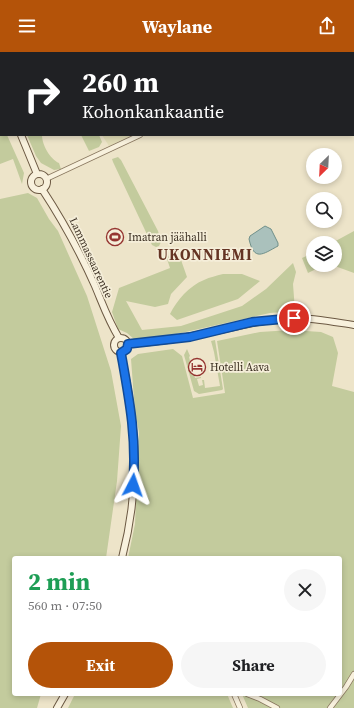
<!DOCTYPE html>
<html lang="en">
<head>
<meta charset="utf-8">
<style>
  body { margin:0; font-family:"Source Serif 4",serif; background:#f6f6f6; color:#202124; height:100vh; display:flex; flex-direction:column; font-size:15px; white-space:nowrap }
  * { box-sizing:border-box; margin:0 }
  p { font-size:13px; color:#757577 }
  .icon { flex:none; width:22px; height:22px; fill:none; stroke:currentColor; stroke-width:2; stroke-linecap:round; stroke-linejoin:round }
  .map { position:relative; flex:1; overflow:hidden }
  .side { position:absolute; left:12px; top:504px; width:330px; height:140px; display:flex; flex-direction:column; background:#fff; border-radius:4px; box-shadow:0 2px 6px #0003 }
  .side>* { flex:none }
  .top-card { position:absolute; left:0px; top:0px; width:354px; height:84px; box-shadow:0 2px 6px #0003; background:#202124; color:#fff; overflow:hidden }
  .needle { width:26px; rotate:204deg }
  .controls { position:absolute; left:306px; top:96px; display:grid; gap:8px }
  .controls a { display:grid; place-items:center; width:36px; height:36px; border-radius:50%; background:#fff; box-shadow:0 2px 6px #0003; font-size:20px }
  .pin { position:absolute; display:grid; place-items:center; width:34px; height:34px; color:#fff; margin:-17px; border:2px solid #fff; border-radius:50%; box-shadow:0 1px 4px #0007 }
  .me { position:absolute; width:44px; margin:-22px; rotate:4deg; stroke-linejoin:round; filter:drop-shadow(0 0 3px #0008) }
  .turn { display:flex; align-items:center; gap:14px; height:84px; padding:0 16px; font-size:18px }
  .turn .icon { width:52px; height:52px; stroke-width:2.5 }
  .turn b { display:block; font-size:28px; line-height:34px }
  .round { display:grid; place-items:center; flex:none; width:42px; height:42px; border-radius:21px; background:#f6f6f6 }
  .summary { display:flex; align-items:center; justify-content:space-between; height:68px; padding:0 16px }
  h1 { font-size:24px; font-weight:700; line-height:30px; color:#1e9e55 }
  .cta { display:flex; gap:8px; margin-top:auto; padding:8px 16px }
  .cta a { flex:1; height:46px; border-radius:24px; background:#b45309; color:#fff; font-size:16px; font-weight:700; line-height:46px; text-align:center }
  .cta a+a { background:#f6f6f6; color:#202124 }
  header { display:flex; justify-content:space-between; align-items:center; height:52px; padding:0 16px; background:#b45309; color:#fff; font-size:18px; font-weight:700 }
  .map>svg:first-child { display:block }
  .farmland { fill:#e2ddb7 }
  .green { fill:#c3cb9d }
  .water { fill:#aac1bc; stroke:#70908a }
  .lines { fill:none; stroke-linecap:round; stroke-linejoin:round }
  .street-casing { stroke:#89775f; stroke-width:6 }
  .secondary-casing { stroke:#6b5842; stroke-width:8 }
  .street { stroke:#f8f1dd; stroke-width:4.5 }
  .secondary { stroke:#f8f1dd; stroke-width:6 }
  .route-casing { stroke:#114b97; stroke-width:10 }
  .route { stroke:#1a73e8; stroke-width:7 }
  .labels { text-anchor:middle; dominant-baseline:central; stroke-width:3.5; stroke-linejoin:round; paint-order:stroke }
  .poi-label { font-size:11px; fill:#3a2e21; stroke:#f5eed9; text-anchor:start }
  .street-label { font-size:11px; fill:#3a2e21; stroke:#f5eed9 }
  .district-label { font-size:15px; font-weight:bold; letter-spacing:1px; fill:#653423; stroke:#f5eed9 }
</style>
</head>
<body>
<header><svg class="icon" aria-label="menu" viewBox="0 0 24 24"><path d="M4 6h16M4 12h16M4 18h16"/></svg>Waylane<svg class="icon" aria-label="share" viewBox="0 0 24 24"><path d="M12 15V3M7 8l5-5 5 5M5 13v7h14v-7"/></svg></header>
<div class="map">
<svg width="354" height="656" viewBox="0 0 354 656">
  <rect width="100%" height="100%" fill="#ede4c9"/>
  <!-- farmland -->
  <path class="farmland" d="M40,0H255L40,1Z
    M102,83H133L109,94Z"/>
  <!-- green -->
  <path class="green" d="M0,67L1,83H7L24,121L22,132L13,107L0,112Z
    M27,83H42C42,93 50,107 59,111L61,117L54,118L41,111L36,104Z
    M81,83H99L102,90L99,95L89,99Z
    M118,105L121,108L158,179L161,190L159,194L156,195L152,193L113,110L112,107Z
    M28,141L37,146L49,167L58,179L87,244L111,319L121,374L117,429L106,506H14V642H41L37,656H0V147Z
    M354,179V221L332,213H335V191H332Z
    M170,201L181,208L187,225L171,242L168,252L155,255L126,249L142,278L181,274L242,254L266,237L293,211L296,220L293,232L295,259L270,261L172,283L135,288L127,281L118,277L112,260L119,236L170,216L167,207Z
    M313,201V213H324L308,221L302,206Z
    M223,222H242L260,229L238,247L177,268L170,262C177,248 189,234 204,228C210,225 216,224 223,222Z
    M291,278L321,280L333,285L338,301L332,334L354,340V656H248L242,642H340V506H128L135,472L139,380L135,360L131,307L138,302L173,297L182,304L193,346L225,341L217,289L260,280Z
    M215,288L223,337L222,338L199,342L194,339L184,303L187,297L190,304L189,305L190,309H191L195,326L201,325V326L197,327L199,334L203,333L202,328H204L205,336L220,334L214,300L211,289Z
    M75,642H227L233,656H68Z"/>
  <!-- water -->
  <path class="water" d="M265,174L271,177L278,191V194C263,202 254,210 249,187L250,184Z"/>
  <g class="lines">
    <!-- street casing -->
    <g class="street-casing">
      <path id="street" d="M46,127L140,83
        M234,642L240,656
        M247,642L260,647L277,656
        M330,656L346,635L354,622"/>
    </g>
    <!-- secondary casing -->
    <g class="secondary-casing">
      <path id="secondary" d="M4,0V1
        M21,83L37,122
        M31 130a8 8 0 1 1 16 0a8 8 0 1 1-16 0Z
        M42,137C63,169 79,198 95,234C103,253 108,268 119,286
        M114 293a7 7 0 1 1 14 0a7 7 0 1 1-14 0Z
        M128,292C155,290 181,287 207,281C236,275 264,267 294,266C314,266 334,270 354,273
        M121,301C124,318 128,334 130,352C138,403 135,456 122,506
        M57,656L65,642"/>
    </g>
    <!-- street -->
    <use href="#street" class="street"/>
    <!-- secondary -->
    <use href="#secondary" class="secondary"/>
  </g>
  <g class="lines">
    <!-- route casing -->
    <g class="route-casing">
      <path id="route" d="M133,433C137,386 129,346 121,301L127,297L128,292L190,285L252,270L294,266"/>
    </g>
    <!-- route -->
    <use href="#route" class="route"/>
  </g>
  <!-- icons -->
  <defs>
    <g id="stadium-ring" transform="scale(0.9)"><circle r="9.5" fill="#f5eed9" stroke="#953531" stroke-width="1.5"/><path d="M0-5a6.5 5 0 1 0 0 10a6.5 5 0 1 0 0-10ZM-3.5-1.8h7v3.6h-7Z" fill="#953531"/></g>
    <g id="hotel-ring" transform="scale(0.9)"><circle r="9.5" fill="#f5eed9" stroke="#953531" stroke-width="1.5"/><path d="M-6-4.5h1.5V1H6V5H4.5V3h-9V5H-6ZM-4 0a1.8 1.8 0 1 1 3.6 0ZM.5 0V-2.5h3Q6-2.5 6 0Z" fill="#953531"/></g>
  </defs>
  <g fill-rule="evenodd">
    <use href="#stadium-ring" x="115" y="185"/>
    <use href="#hotel-ring" x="197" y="315"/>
  </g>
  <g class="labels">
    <!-- poi labels -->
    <g class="poi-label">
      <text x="128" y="185">Imatran jäähalli</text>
      <text x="210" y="315">Hotelli Aava</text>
    </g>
    <!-- street labels -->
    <g class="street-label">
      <text transform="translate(91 206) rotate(65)">Lammassaarentie</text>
    </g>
    <!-- district labels -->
    <g class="district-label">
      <text x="205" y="202">UKONNIEMI</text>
    </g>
  </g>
</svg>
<div class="controls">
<a><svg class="needle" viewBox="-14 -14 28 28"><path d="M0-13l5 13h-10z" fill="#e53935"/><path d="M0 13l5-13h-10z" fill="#757577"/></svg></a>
<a><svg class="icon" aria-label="search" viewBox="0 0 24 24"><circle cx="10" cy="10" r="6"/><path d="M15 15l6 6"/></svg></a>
<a><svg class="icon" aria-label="layers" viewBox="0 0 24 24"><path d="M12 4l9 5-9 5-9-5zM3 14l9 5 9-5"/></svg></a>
</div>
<div class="pin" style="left:294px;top:266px;background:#d93025"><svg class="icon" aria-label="arrive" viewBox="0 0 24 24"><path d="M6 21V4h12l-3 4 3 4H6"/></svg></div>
<svg class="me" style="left:133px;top:433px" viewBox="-20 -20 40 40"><path d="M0-17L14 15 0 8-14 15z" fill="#1a73e8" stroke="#fff" stroke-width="4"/></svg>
<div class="top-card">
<div class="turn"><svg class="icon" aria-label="right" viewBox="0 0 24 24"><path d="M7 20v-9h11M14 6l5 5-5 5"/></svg><div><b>260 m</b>Kohonkankaantie</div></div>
</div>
<section class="side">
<div class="summary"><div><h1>2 min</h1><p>560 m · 07:50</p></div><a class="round"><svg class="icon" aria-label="close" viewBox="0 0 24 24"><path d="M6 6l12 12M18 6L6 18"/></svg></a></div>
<div class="cta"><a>Exit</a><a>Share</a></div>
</section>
</div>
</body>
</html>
